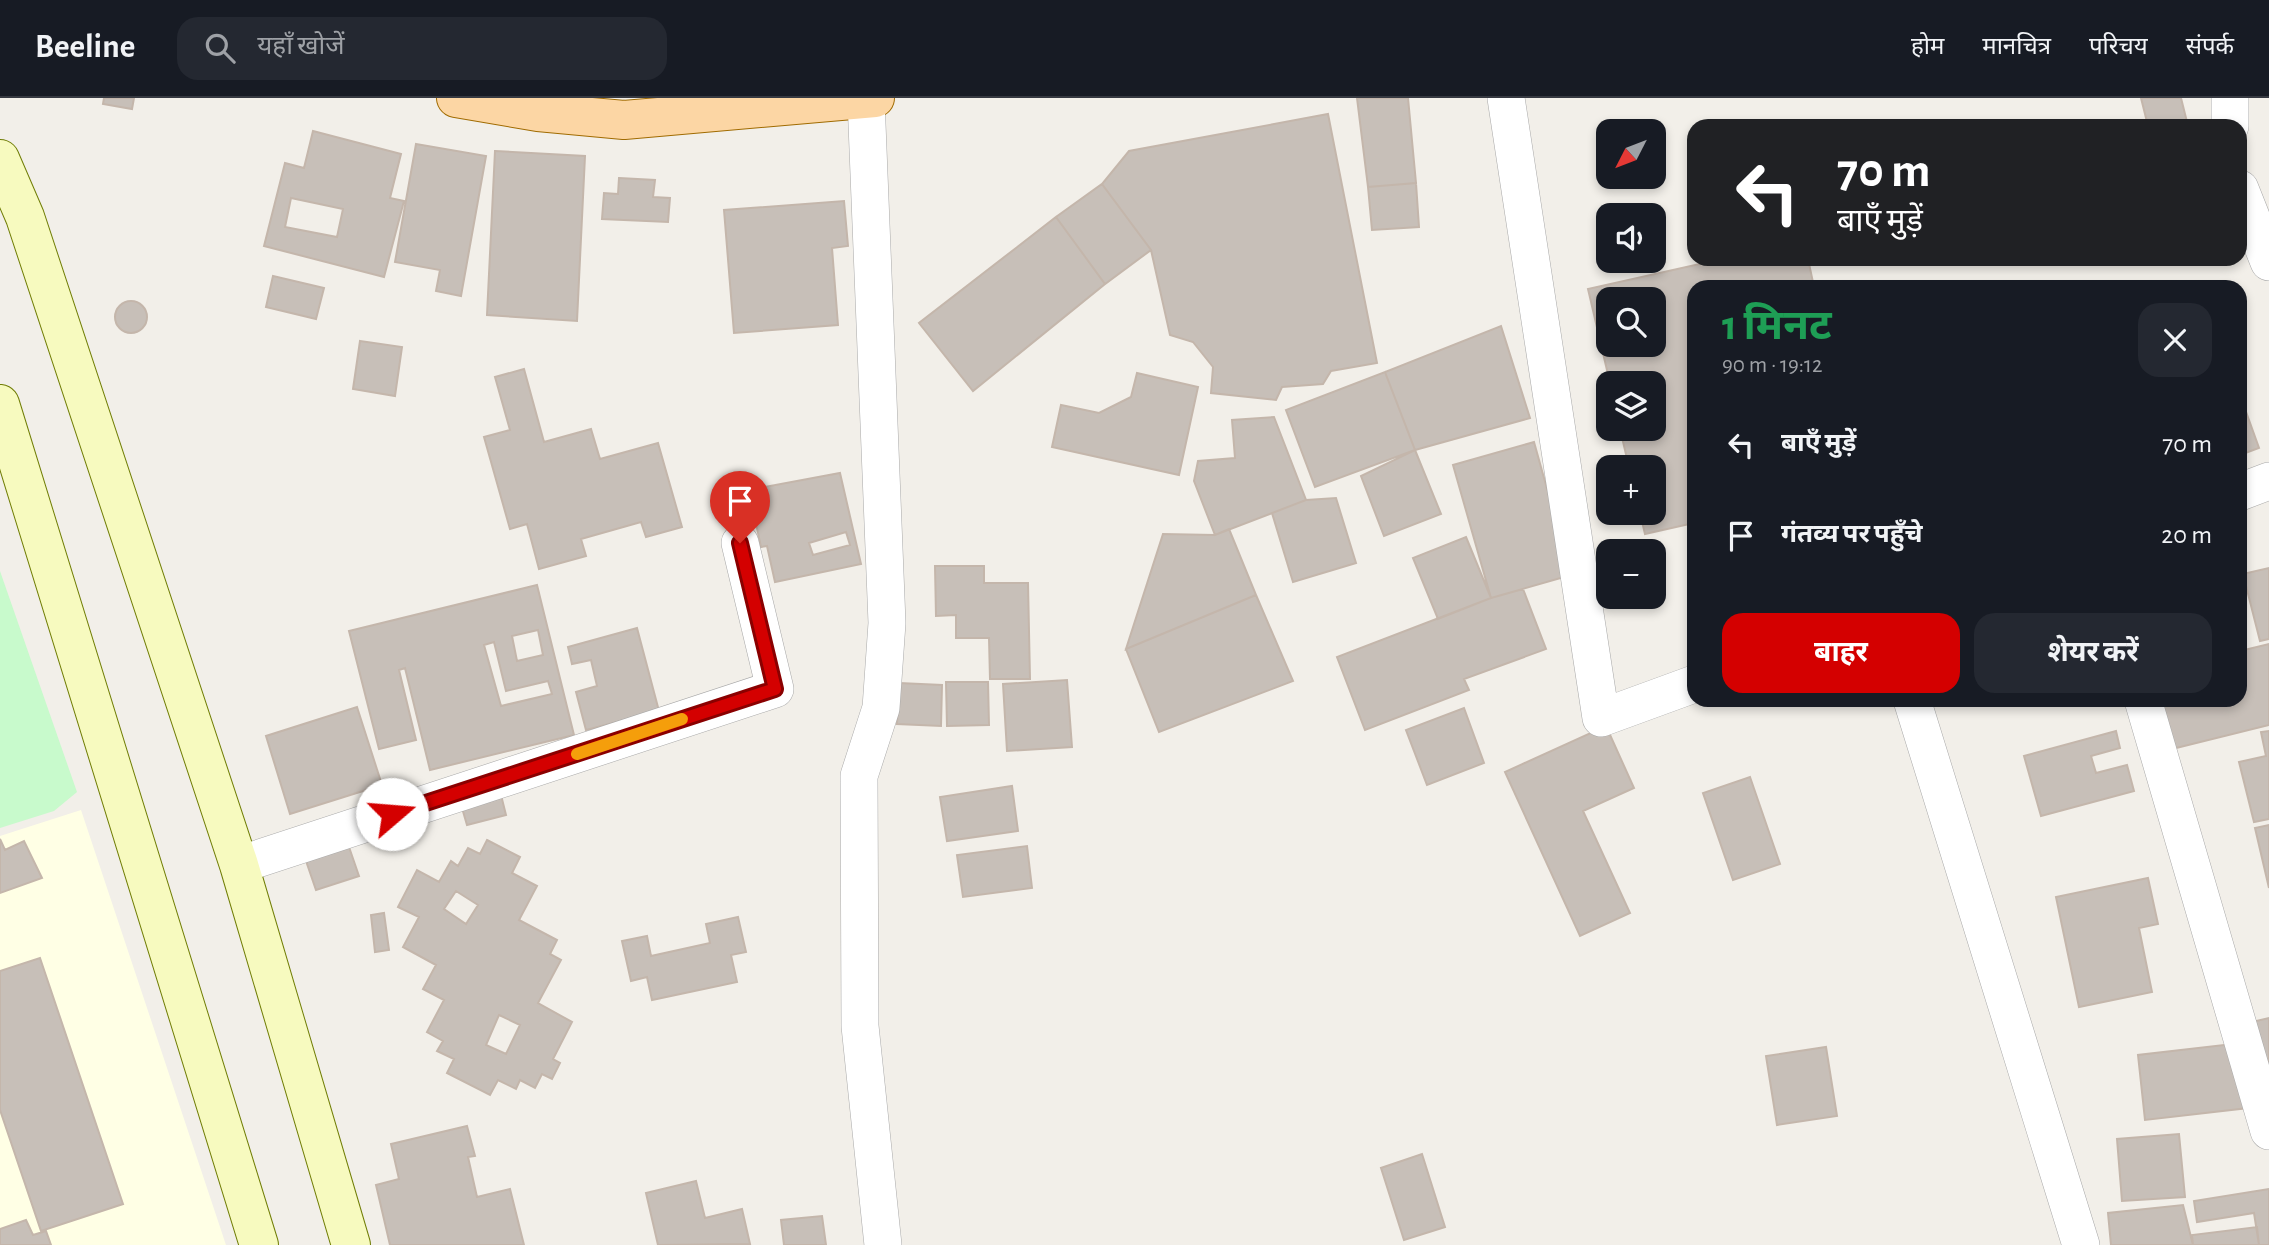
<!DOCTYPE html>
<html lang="hi">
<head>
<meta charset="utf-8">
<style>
  body { margin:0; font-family:"Alegreya Sans","Noto Sans Devanagari",sans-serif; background:#242831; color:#f1f3f6; height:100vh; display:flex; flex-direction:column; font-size:26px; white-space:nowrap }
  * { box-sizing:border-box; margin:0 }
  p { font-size:23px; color:#9ea1a6 }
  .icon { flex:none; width:38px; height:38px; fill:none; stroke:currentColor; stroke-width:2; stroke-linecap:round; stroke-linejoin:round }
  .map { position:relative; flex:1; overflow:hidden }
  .panel { position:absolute; left:1687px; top:182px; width:560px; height:427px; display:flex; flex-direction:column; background:#171b24; border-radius:21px; box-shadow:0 4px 10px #0003 }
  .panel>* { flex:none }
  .top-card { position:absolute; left:1687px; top:21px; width:560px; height:147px; border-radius:21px; box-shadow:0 4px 10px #0003; background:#202124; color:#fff; overflow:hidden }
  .needle { width:46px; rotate:228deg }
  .controls { position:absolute; left:1596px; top:21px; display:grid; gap:14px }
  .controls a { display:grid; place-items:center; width:70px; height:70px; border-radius:14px; background:#171b24; box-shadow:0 4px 10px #0003; font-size:35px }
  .pin { position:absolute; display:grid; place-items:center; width:60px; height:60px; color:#fff; margin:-72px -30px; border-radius:50% 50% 50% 0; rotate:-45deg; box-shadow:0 0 7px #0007 }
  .pin .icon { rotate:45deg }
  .me { position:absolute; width:77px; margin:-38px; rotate:72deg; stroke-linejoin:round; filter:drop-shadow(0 0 5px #0008) }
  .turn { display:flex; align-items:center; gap:24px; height:147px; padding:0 35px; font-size:32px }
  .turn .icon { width:91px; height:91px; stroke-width:2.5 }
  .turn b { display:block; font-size:49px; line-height:60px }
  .round { display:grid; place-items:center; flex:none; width:74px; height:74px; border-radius:21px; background:#242831 }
  .head { display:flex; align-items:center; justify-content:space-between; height:119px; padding:0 35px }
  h1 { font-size:42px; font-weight:700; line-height:52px; color:#1e9e55 }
  .primary-button { display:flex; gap:14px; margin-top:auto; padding:14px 35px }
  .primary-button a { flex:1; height:80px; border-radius:21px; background:#d40000; color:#fff; font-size:28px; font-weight:700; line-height:80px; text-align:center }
  .primary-button a+a { background:#242831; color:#f1f3f6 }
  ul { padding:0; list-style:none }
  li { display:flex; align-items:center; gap:21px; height:91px; padding:0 35px }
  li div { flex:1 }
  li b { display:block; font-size:26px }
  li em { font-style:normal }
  header { display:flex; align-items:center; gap:42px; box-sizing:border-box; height:98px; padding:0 35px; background:#171b24; border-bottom:2px solid #363941 }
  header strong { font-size:33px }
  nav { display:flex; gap:38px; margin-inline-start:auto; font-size:24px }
  .search { width:490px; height:63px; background:#242831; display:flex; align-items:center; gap:18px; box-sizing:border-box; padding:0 24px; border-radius:21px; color:#9ea1a6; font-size:26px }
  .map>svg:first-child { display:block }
  .education { fill:#ffffe5 }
  .park { fill:#c8facc }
  .building { fill:#c7bfb8; stroke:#c4b6ab; stroke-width:2; fill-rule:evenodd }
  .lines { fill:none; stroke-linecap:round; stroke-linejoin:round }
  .street-casing { stroke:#a9a9a9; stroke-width:38 }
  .secondary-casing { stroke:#707d05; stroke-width:40 }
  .primary-casing { stroke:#a06b00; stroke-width:40 }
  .street { stroke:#fff; stroke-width:37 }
  .secondary { stroke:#f7fabf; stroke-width:38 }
  .primary { stroke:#fcd6a4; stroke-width:38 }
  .route-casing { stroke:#8a0000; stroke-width:18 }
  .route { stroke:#d40000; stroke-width:12 }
  .slow { stroke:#f59e0b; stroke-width:12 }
</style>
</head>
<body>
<header>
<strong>Beeline</strong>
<div class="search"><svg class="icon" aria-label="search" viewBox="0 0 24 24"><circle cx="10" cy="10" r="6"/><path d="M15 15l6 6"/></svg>यहाँ खोजें</div>
<nav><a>होम</a><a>मानचित्र</a><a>परिचय</a><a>संपर्क</a></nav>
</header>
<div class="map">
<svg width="2269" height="1147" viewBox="0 0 2269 1147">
  <rect width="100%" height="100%" fill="#f2efe9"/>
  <!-- education -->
  <path class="education" d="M81,712L226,1147H0V738Z"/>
  <!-- park -->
  <path class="park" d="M0,473L77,694L54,713L0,730Z"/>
  <!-- building -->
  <path class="building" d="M104,0H134L132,11L103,6Z
    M1357,0H1408L1416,85L1368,89Z
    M2141,0H2181L2188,28H2148Z
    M1328,16L1377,265L1331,273L1323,286L1282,289L1276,302L1211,295L1213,269L1193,244L1170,237L1151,152L1102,86L1129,53Z
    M313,33L401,56L390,100L404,103L384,179L264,148L285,65L304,70ZM291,100L343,111L337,139L285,129Z
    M416,46L486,58L461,198L436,193L440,172L395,164Z
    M495,53L585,58L577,223L487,217Z
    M619,80L655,82L653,99L670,100L668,124L602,121L604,95L618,96Z
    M1416,85L1419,129L1372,132L1368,89Z
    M1102,86L1151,152L1105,186L1056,119Z
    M844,103L848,148L832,150L838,227L734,235L724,112Z
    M1056,119L1105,186L973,293L919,225Z
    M1722,161H1808L1814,189H1694V425L1645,436L1640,415H1654V369H1629L1620,331H1654V285H1610L1588,191ZM1608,201H1654V247H1608Z
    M273,178L324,190L316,221L266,209Z
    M115 219a16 16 0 1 1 32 0a16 16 0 1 1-32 0Z
    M1501,228L1530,320L1415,352L1385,274Z
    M360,243L402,249L395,298L353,291Z
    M2240,253L2245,268L2240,270Z
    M524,271L544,344L591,331L600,361L658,345L682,429L646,439L641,424L581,441L586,458L539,471L527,426L510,431L484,339L510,332L495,279Z
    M1385,274L1415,352L1315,389L1286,312Z
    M1137,275L1198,289L1179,377L1052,349L1061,307L1099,315L1131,299Z
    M2240,297L2259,350L2240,357Z
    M1274,319L1306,402L1215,437L1194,383L1198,363L1235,360L1232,322Z
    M1534,344L1571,477L1491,500L1453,367Z
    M1415,352L1441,416L1384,438L1361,378Z
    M840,375L861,466L775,484L767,448L761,449L749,392ZM846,434L850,447L813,457L809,445Z
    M1336,400L1356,465L1293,484L1272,415L1306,402Z
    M1229,431L1256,497L1126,551L1163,436L1215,437Z
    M1466,439L1491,500L1438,521L1413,460Z
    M935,468H984V485H1028L1030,581H990L989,540H956V517L936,518Z
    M2269,470V541L2260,543L2243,476Z
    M537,487L574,637L430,672L405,570L399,572L416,642L379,651L349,533ZM538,532L543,557L517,563L512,538ZM494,544L506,593L548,583L552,596L501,608L484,547Z
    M1523,491L1546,551L1464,581L1469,592L1365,632L1337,559L1491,500Z
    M1256,497L1293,583L1159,634L1126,551Z
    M637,530L659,613L586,632L576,594L597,588L591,562L572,566L568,549Z
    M2269,546V627L2164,653L2151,602H2240V553Z
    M1067,582L1072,649L1007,653L1003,586Z
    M946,584H988L989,627L947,628Z
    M899,585L942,587L941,628L897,626Z
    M357,609L382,687L290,716L266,638Z
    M1464,610L1484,665L1427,687L1406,632Z
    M1606,628L1634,690L1583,713L1630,815L1580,838L1505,674Z
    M2116,633L2120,650L2091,658L2096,675L2127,667L2134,693L2041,718L2024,658Z
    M2269,633V721L2254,724L2239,664L2266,658L2261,634Z
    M1750,679L1780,766L1733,782L1703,695Z
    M1012,688L1018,733L947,743L940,699Z
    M500,693L506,717L467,727L460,703Z
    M2269,727V790L2255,730Z
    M0,741L5,752L24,743L42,780L0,795Z
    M487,742L520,759L512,775L537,788L519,822L557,842L550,856L561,862L538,905L572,924L553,961L560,965L552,981L542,976L535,990L520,982L516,991L498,982L490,997L447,975L454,961L437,953L443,943L427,934L444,902L423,891L436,867L403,849L419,819L398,809L417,772L439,784L451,763L458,768L468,750L480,756ZM456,793L478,807L466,826L444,811ZM499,917L520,927L506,956L486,947Z
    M1027,748L1032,790L963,799L957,757Z
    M349,749L359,778L316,792L306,763Z
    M2148,780L2158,826L2139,830L2152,894L2079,909L2056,799Z
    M384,815L389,852L375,854L371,817Z
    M738,819L746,854L731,857L737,884L652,902L647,879L631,883L622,843L647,838L651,858L710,845L706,826Z
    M40,860L123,1106L41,1133L0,1012V873Z
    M2269,920V993L2252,924Z
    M2241,945L2248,1010L2145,1022L2138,957Z
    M1826,949L1837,1018L1777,1027L1766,958Z
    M467,1028L475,1058L468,1059L477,1099L510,1091L524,1147H390L376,1087L399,1081L391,1046Z
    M2179,1036L2185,1099L2122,1103L2117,1041Z
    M1422,1056L1445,1129L1404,1142L1381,1070Z
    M696,1083L705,1120L742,1111L750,1146L658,1147L646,1095Z
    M2269,1091V1147H2259L2254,1115L2197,1124L2194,1103Z
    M2183,1107L2193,1147H2111L2108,1115Z
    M822,1118L826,1147H784L781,1122Z
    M26,1122L33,1137L46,1133L51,1147H0V1131Z
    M2257,1129L2259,1147H2193L2192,1137Z"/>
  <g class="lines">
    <!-- street casing -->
    <g class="street-casing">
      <path id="street" d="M1506,0L1601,620L1694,586
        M2230,0V28
        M866,1L887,525L881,610L859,678L860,928L883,1147
        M2240,91L2269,164
        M2240,394L2269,383
        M1912,602L2081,1147
        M2143,602L2269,1033
        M239,767L775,591L740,445"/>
    </g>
    <!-- secondary casing -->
    <g class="secondary-casing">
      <path id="secondary" d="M0,61L25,119L239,767L351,1147
        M0,306L259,1147"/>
    </g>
    <!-- primary casing -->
    <g class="primary-casing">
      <path id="primary" d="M456,0L538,14L624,22L875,0"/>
    </g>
    <!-- street -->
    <use href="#street" class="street"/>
    <!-- secondary -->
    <use href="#secondary" class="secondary"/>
    <!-- primary -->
    <use href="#primary" class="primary"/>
  </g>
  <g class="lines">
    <!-- route casing -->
    <g class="route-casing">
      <path id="route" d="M392,716L775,591L740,445"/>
    </g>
    <!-- route -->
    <use href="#route" class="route"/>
    <!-- slow -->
    <path class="slow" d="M577,656L682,621"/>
  </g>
</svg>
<div class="controls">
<a><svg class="needle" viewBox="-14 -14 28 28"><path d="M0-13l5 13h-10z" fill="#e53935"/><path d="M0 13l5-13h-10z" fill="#9ea1a6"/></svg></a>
<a><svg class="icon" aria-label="sound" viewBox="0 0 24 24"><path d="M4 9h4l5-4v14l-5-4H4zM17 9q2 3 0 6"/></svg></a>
<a><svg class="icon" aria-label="search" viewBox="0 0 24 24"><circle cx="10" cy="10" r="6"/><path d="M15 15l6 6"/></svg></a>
<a><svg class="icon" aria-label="layers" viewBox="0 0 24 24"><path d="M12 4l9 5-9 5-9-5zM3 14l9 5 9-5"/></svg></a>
<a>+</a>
<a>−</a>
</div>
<div class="pin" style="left:740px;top:445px;background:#d93025"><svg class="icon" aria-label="arrive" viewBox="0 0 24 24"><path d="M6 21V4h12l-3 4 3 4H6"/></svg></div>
<svg class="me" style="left:392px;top:716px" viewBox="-20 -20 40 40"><circle r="19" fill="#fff"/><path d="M0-13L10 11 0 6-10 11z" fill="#d40000"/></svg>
<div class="top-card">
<div class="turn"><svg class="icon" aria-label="left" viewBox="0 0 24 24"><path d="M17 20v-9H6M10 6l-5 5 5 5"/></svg><div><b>70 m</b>बाएँ मुड़ें</div></div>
</div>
<section class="panel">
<div class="head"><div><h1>1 मिनट</h1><p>90 m · 19:12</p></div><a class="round"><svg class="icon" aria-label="close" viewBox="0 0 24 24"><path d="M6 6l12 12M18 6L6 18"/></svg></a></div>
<ul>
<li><svg class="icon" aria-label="left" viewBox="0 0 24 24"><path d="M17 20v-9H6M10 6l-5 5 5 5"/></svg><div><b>बाएँ मुड़ें</b></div><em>70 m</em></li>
<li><svg class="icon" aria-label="arrive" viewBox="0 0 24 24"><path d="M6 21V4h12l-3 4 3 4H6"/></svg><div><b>गंतव्य पर पहुँचे</b></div><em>20 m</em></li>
</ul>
<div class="primary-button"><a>बाहर</a><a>शेयर करें</a></div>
</section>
</div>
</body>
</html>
